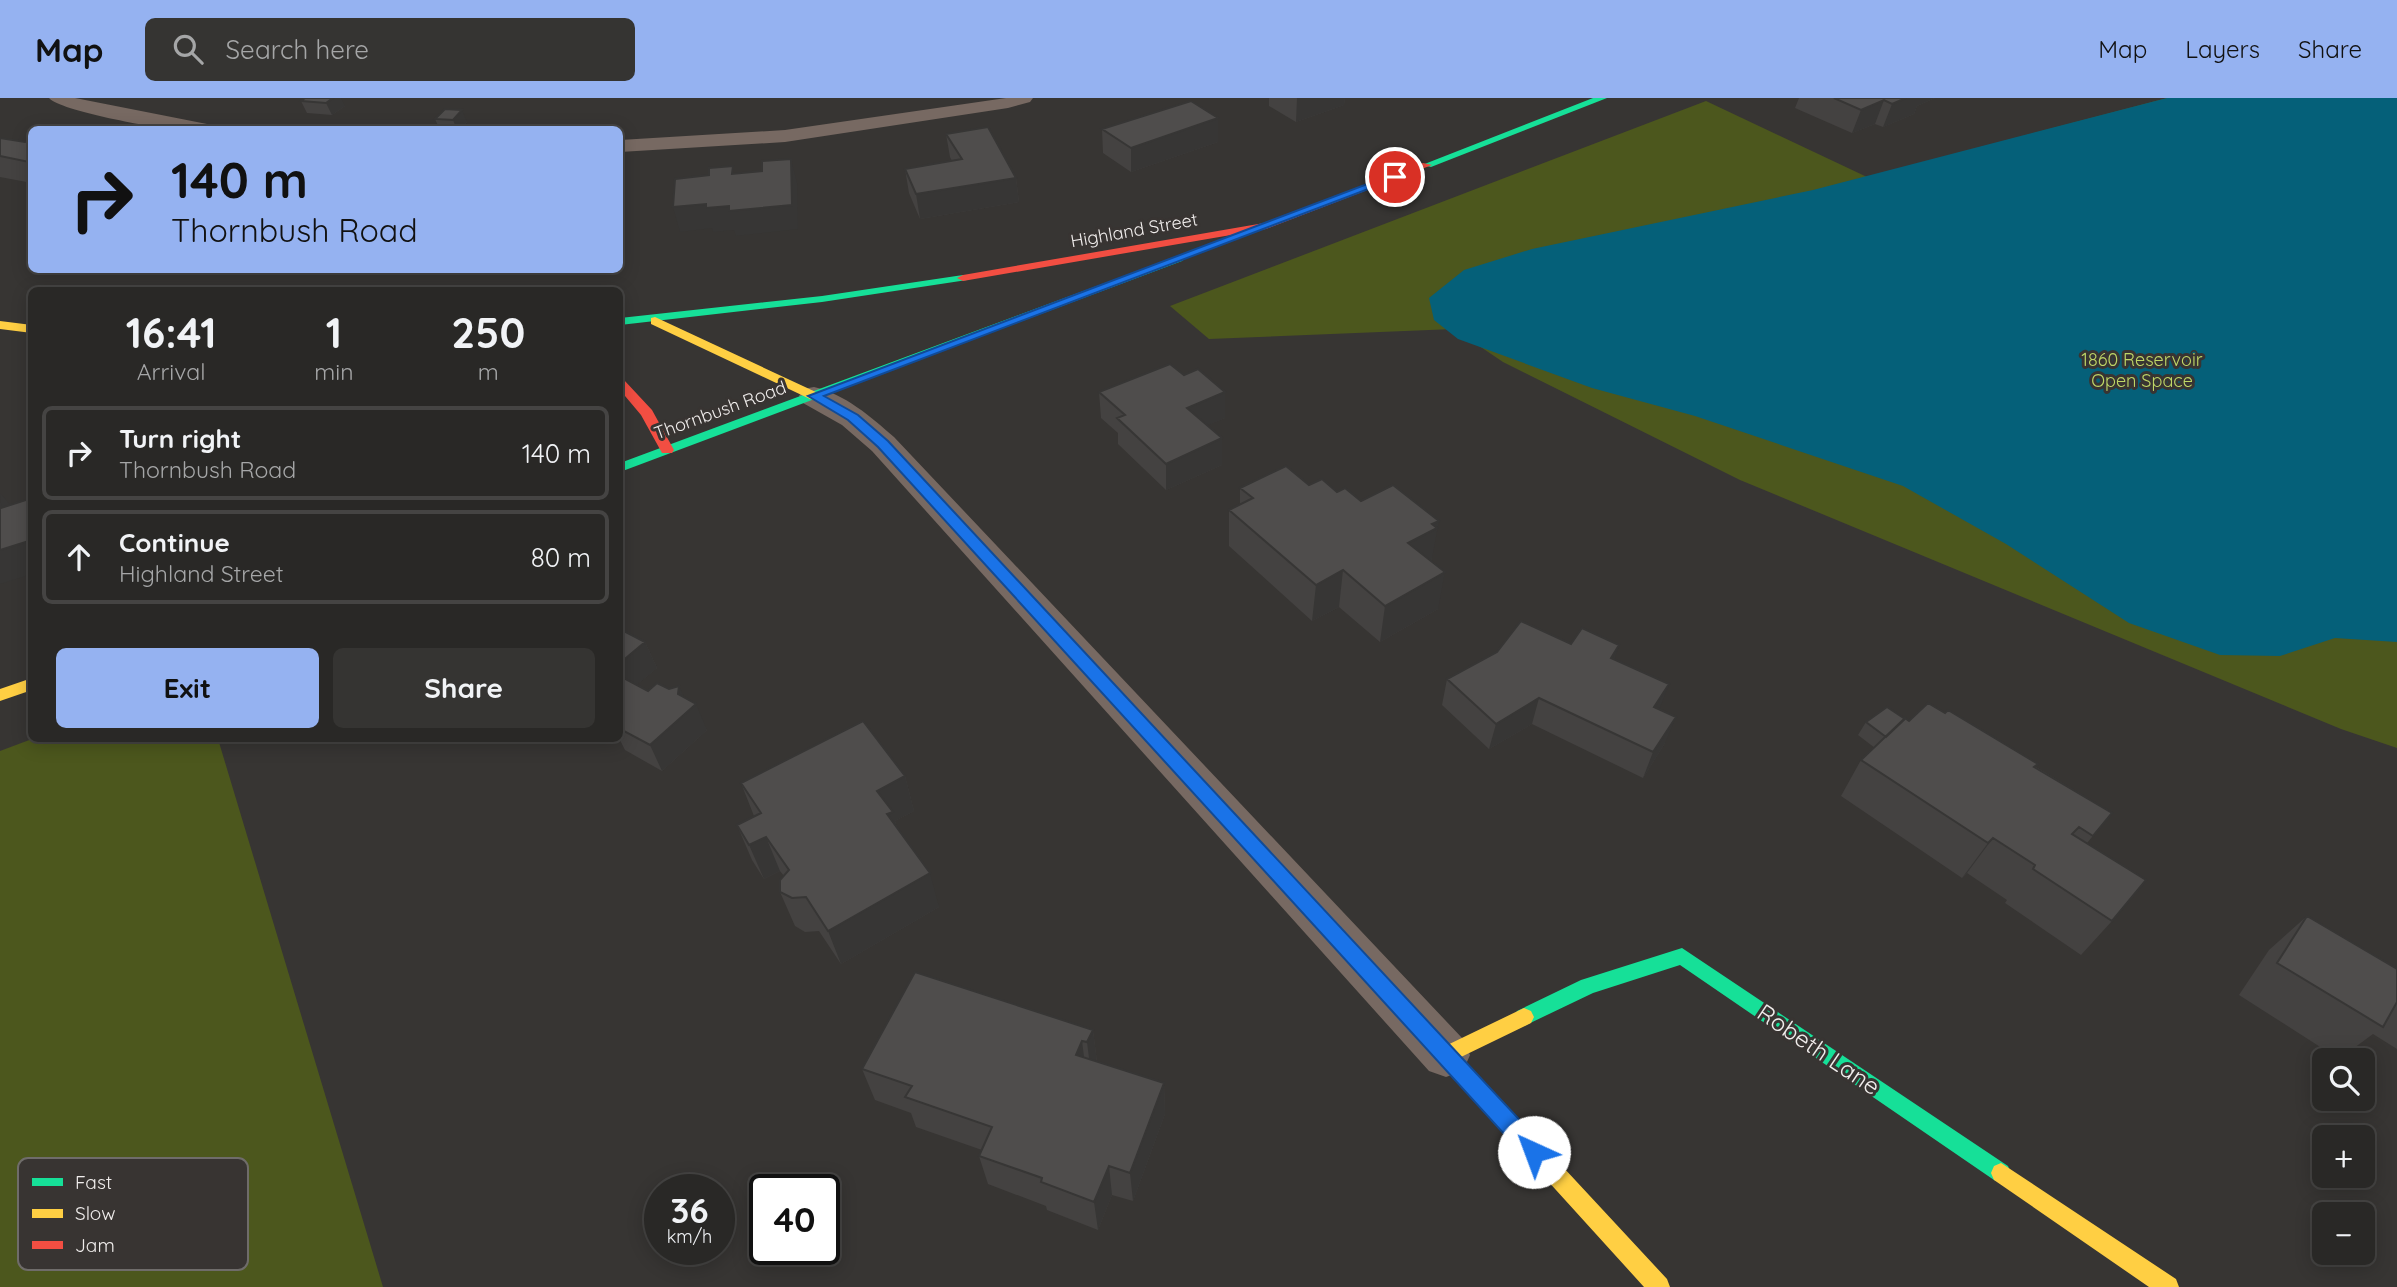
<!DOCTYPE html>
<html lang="en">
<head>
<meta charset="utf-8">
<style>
  body { margin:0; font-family:Quicksand,sans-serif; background:#353432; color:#f1f3f6; height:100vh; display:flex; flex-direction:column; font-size:26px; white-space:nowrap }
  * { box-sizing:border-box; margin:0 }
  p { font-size:23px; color:#a5a6a7 }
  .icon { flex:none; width:38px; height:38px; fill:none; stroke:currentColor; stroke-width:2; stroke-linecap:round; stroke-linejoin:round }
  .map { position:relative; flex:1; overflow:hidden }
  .sheet { position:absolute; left:28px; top:189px; width:595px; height:455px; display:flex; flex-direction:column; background:#292826; border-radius:10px; box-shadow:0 4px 18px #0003,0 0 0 2px #454443 }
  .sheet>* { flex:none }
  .hud { position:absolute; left:28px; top:28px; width:595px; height:147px; border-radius:10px; box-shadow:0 4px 18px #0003,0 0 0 2px #454443; background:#95b2f1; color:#111; overflow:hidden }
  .tools { position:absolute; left:2312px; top:950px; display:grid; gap:14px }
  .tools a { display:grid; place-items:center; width:63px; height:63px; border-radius:10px; background:#292826; box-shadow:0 4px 18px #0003,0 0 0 2px #454443; font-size:35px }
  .speed { position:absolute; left:644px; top:1076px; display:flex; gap:14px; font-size:35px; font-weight:700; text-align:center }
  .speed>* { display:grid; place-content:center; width:91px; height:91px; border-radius:50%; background:#292826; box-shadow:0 4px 18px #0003,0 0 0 2px #454443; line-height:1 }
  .speed small { font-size:18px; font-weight:400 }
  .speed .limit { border:4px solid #111; border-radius:10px; background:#fff; color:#111 }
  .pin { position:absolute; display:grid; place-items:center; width:60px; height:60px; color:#fff; margin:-30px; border:4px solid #fff; border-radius:50%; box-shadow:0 2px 7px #0007 }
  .me { position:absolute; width:77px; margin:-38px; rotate:317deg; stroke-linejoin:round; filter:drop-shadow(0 0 5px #0008) }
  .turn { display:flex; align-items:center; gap:24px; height:147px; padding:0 28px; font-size:32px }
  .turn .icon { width:91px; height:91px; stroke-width:2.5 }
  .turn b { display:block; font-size:49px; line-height:60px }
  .eta { display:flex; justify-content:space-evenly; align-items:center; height:119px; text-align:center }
  .eta b { font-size:42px; font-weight:800; line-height:49px }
  .action { display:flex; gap:14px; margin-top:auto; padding:14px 28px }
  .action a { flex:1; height:80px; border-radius:10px; background:#95b2f1; color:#111; font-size:28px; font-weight:800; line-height:80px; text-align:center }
  .action a+a { background:#353432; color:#f1f3f6 }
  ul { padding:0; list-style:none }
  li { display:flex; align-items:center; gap:21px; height:94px; margin:0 14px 10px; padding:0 14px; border:4px solid #454443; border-radius:10px }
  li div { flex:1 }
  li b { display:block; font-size:26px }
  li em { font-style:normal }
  header { display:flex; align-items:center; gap:42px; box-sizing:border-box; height:98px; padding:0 35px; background:#95b2f1; color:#111 }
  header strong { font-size:33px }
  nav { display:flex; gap:38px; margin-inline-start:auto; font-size:24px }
  .search { width:490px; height:63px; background:#353432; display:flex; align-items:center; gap:18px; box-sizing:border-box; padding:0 24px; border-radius:10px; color:#a5a6a7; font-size:26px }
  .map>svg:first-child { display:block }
  .green { fill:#4c571d }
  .water { fill:#056079 }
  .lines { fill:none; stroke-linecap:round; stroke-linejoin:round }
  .lane { fill:#776962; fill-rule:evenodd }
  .street { fill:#776962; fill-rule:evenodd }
  .fast { fill:#16e098; fill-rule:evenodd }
  .slow { fill:#ffcf43; fill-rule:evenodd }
  .jam { fill:#f24e42; fill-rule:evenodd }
  .wall { fill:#444241 }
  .shaded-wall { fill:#373635 }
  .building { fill:#4f4d4c; stroke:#373635; stroke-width:2 }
  .route { fill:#1a73e8; stroke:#114b97; stroke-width:2 }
  .labels { text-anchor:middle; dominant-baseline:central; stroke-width:6; stroke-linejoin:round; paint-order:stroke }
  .far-street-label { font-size:18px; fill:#f0edec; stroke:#383432 }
  .far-park-label { font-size:18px; fill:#bfd767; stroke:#383432 }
  .near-street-label { font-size:24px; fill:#f0edec; stroke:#383432 }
  .key { fill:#383432; stroke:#6f6c6a; stroke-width:2 }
  .key-label { font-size:19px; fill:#f0edec }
</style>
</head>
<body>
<header>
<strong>Map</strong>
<div class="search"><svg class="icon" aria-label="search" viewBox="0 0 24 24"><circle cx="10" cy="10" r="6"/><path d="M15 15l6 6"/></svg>Search here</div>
<nav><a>Map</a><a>Layers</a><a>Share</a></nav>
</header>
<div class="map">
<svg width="2397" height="1189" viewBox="0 0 2397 1189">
  <rect width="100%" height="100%" fill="#373533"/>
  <!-- green -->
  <path class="green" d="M2167,0H2397V650L2341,631L1740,382L1503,264L1454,231L1209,241L1170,208L1706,3L1867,79Z
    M32,641H218L383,1189H0V653Z"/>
  <!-- water -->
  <path class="water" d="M2167,0H2397V544L2335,540L2280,558L2220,557L2129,525L2006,446L1903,388L1695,318L1592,290L1458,241L1434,222L1429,200L1464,172L1532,151L1813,92Z"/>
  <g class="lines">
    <!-- lane -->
    <path class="lane" d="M49,0H75L207,26L216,32C203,32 190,32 177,32C156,30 60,13 49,0Z
      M1006,0H1033L1030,4L1008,10L785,44L620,54V42L785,32Z"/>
    <!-- street -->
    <path class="street" d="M814,289C845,296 871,319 894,339L1463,941L1470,957L1463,973L1446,979L1429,973L872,353L842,327L803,305L799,298L803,291Z"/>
    <!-- fast -->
    <path class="fast" d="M1593,0H1607L1431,69L1422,67Z
      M1178,158L1184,161L1182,163L620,374V365Z
      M963,177L969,180L967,182L822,204L620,227V220L822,198Z
      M1682,850L2008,1068L2011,1075L2008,1082L2001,1085L1994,1082L1680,867L1593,895L1524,928L1517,925L1514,919L1517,913L1581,882Z"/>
    <!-- slow -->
    <path class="slow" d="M655,219L818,295L820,298L818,301H810L651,226V220Z
      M0,223L32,227V235L0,231Z
      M32,580V592L0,603V591Z
      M1524,910L1531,913L1534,919L1531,925L1461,959L1667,1181L1670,1189H1644L1439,963L1436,957L1439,951Z
      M2001,1065L2176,1181L2179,1189H2149L1994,1082L1991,1075L1994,1068Z"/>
    <!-- jam -->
    <path class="jam" d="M1423,65L1432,67L1266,131L963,183L957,180L963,177L1264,125Z
      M620,281L624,282L652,312L674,352L672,355H662L641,317L620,292Z"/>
  </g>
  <!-- wall -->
  <path class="wall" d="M305,0L345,8L332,17L307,15L301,3Z
    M1269,0H1345L1344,7L1296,24L1269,8Z
    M1799,0H1935L1917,8L1914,16L1883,29L1875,26L1852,35L1795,10Z
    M445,11L467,24L460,32H440L435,21Z
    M1102,31L1218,44L1131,74L1103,55Z
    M946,36L1016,80L1019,104L920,121L909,95L905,71L952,63L950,59Z
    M0,40L25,44L32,41V85L0,79Z
    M1099,294L1225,320L1207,327L1222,367L1166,392L1118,346V335L1101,320Z
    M1309,387L1337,394L1361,403L1432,460L1431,463L1438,511L1380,544L1339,509L1312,523L1229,448V412L1240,407V390Z
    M620,531L645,544L657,570L636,587L648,593L684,599L707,632L662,673L625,652L619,640Z
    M1571,546L1659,611L1665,645L1643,680L1532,626L1489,651L1442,607L1447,581Z
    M1905,621L2036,669L2112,715L2087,745L2112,823L2081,857L2005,805L2007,802L1967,775L1962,780L1841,698L1861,662L1875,650L1858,637L1866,624Z
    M905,678L914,713L895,723L897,730L939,809L841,866L819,833L805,834L795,828L780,794L784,778L780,773L764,781L752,762L737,727L754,718L741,685Z
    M2307,818L2397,871V951L2373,936L2339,961L2239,897L2269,852Z
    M1093,932L1097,964L1164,985L1165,1016L1133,1103L1112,1097L1098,1132L1047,1112L1046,1108L988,1086L979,1058L982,1052L916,1029L911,1015L875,1002L862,971Z"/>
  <!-- shaded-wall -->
  <path class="shaded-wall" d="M333,0H341L345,8L332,17L326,5Z
    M1297,0H1345L1344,7L1296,24Z
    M1906,0H1935L1917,8L1914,16L1883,29L1892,6Z
    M1884,2L1875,26L1852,35L1861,12Z
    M462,12L467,24L460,32H457L453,22Z
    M1218,20V44L1131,74V50Z
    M791,61L797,85L798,131L736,138L734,132L713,134L712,130L680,134L673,109Z
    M1016,80L1019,104L920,121L916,96Z
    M1225,294V320L1187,336V310Z
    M1222,340V367L1166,392V366Z
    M0,395L20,418L1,410Z
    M1439,423L1432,460L1430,466L1408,445L1432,426Z
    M32,442V476L0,486V452Z
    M1343,472L1339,509L1312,523L1316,487Z
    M1445,474L1438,511L1380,544L1385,508Z
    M645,544L657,570L622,599L620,594V565Z
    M1619,547L1611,573V560Z
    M1669,586L1659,612L1654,609Z
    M679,588L690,612L696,606L707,632L662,673L650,647L678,596Z
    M1539,600L1532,626L1489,651L1496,626Z
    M1676,619L1665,645L1643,680L1653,654Z
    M905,678L914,713L895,723L903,749L877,693Z
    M766,739L780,773L764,781L749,747Z
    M1993,740L1967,775L1962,780L1988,745Z
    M930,775L939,809L841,866L828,833Z
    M1093,932L1097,964L1091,976L1087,944Z
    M1082,943L1086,974L1076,957Z
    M1164,985L1165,1016L1133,1103L1130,1075Z
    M1109,1068L1112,1097L1098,1132L1094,1104Z"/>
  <!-- building -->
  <path class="building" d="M305,0H333L326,5L301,3Z
    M1834,0H1906L1892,6L1884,2L1861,12Z
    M1191,3L1218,20L1131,50L1102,31Z
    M445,11L462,12L453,22L435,21Z
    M169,29L190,32H164Z
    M988,29L1016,80L916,96L905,71L962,61L946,36Z
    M0,40L25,44L32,41V62L29,64L0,58Z
    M791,61L792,107L729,113V108L706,110V106L673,109L675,81L709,77V70L733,68L732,76L762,73V63Z
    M1170,266L1184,277L1198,271L1225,294L1187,310L1222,340L1166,366L1117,320L1125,317L1099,294Z
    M1286,368L1309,387L1322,381L1337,394L1345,390L1361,403L1393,387L1439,423L1432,426L1437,430L1408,445L1445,474L1385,508L1343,472L1316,487L1229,412L1253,400L1240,390Z
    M32,400V442L0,452V405L1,410Z
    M1521,523L1571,546L1582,530L1619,547L1611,560L1669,586L1654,609L1676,619L1653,654L1539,600L1496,626L1447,581L1497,554Z
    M620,531L645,544L620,565Z
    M620,578L648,593L657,585L669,591L679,588L678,596L696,606L650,647L620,631Z
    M1928,605L1945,615L1948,612L2038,666L2034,669L2112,715L2093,738L2079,729L2072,736L2146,782L2112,823L2033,771L2035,767L1993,740L1988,745L1861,662L1905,620L1909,623Z
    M1887,609L1905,621L1886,639L1866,624Z
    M863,623L905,678L877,693L893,714L887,716L930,775L828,833L806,799L792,800L780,794V782L789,772L766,739L749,747L737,727L761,715L741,685Z
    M2307,818L2397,871V904L2383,929L2277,865Z
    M915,874L1093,932L1087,944L1082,943L1076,957L1164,985L1130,1075L1109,1068L1094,1104L1041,1084L1042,1080L979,1058L992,1029L905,999L912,988L862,971Z"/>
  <!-- route -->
  <path class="route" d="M1391,77L1400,79L824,298L858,317L888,343L1542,1046L1545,1054L1542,1061L1534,1064L1527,1061L878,349L848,322L808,298Z"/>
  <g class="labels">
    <!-- far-street labels -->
    <g class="far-street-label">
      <text transform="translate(1134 132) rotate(-10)">Highland Street</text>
      <text transform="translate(720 312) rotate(-20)">Thornbush Road</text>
    </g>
    <!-- far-park labels -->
    <g class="far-park-label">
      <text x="2142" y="261">1860 Reservoir<tspan x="2142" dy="21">Open Space</tspan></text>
    </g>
    <!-- near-street labels -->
    <g class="near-street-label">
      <text transform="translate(1819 951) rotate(34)">Robeth Lane</text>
    </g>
  </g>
  <!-- legend -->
  <rect x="18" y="1060" width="230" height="112" rx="10" class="key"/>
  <rect x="32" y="1080" width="31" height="8" fill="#16e098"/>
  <rect x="32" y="1111" width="31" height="9" fill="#ffcf43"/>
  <rect x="32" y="1143" width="31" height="8" fill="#f24e42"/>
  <g class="key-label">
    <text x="75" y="1091">Fast</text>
    <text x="75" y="1122">Slow</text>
    <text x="75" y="1154">Jam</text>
  </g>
</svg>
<div class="tools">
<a><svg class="icon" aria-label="search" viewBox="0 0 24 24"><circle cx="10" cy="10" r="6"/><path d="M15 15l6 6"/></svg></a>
<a>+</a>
<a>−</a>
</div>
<div class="speed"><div>36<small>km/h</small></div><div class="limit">40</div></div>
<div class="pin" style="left:1395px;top:79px;background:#d93025"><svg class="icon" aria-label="arrive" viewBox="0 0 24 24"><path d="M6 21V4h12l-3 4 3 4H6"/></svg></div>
<svg class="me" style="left:1534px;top:1054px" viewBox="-20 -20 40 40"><circle r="19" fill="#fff"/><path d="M0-13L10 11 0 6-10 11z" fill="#1a73e8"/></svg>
<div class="hud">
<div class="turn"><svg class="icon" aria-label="right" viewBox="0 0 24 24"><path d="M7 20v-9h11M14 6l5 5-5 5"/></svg><div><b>140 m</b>Thornbush Road</div></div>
</div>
<section class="sheet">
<div class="eta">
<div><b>16:41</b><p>Arrival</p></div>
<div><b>1</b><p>min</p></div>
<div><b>250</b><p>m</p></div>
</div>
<ul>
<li><svg class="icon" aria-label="right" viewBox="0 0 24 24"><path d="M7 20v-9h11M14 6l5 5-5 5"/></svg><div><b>Turn right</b><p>Thornbush Road</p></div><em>140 m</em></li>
<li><svg class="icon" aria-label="ahead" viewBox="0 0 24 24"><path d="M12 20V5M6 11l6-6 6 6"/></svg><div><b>Continue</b><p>Highland Street</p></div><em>80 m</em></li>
</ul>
<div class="action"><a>Exit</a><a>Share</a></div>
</section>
</div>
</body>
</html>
